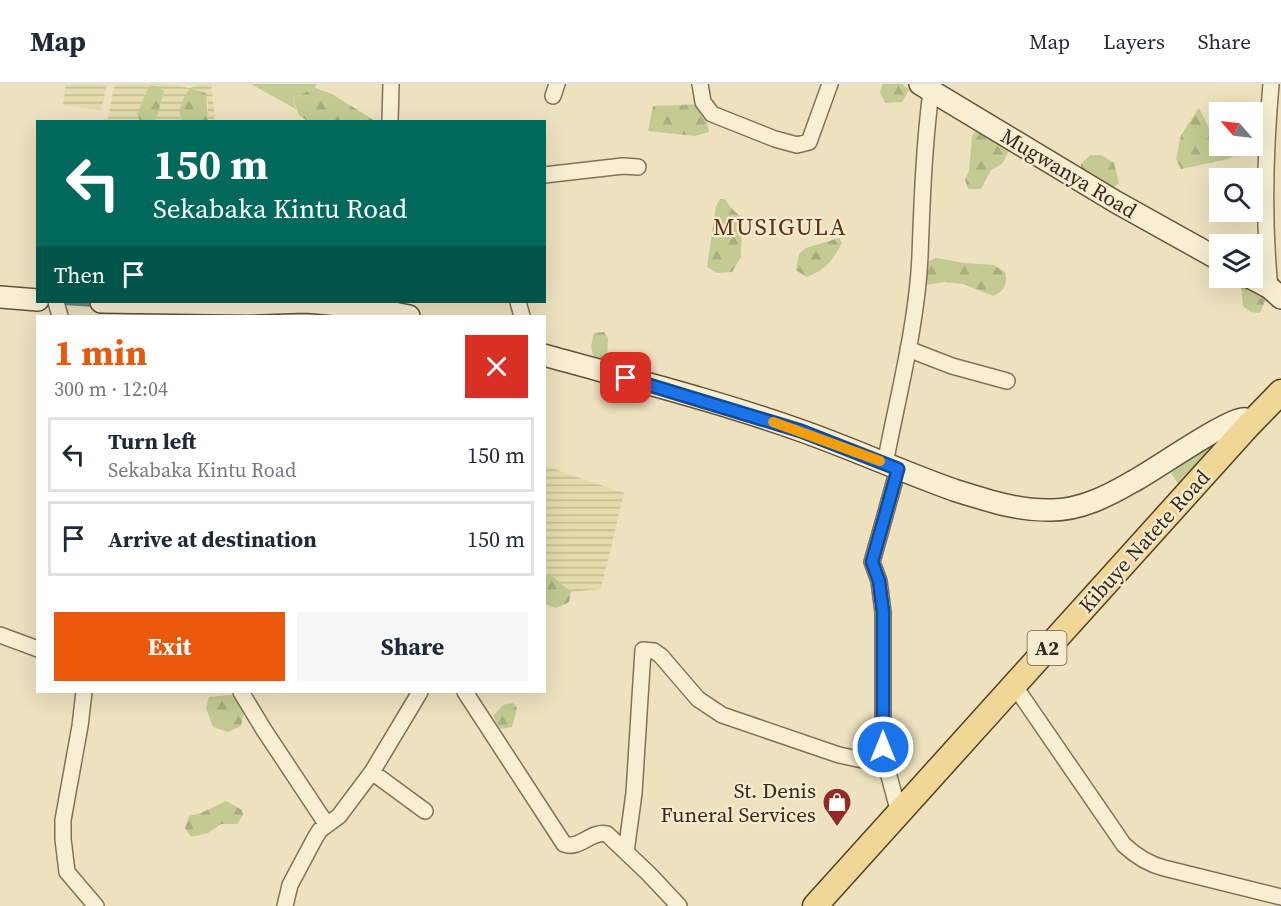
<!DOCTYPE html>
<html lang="en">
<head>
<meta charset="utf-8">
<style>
  body { margin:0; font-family:"Source Serif 4",serif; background:#f6f6f7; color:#1f2937; height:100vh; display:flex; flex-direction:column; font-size:22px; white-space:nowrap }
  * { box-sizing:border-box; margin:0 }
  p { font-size:20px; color:#747a83 }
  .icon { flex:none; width:33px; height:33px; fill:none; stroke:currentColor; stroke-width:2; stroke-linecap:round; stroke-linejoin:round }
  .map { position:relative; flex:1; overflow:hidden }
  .panel { position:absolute; left:36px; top:231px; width:510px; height:378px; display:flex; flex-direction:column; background:#fff; border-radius:0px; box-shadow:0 6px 24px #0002 }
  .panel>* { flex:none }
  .banner { position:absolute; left:36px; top:36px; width:510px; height:183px; border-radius:0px; box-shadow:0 6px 24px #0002; background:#00695c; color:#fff; overflow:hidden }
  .needle { width:39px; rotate:298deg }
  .fabs { position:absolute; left:1209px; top:18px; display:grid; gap:12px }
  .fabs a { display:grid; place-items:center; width:54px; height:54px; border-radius:0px; background:#fff; box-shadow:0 6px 24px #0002; font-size:30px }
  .pin { position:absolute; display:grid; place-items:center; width:51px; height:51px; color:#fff; margin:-26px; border-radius:12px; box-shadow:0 3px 9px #0006 }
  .me { position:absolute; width:66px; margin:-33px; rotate:0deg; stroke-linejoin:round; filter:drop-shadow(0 0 4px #0008) }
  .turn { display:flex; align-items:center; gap:21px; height:126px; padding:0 18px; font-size:27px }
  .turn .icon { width:78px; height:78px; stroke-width:2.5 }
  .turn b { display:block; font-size:42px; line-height:51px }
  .then { display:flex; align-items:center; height:57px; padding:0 18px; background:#0003; gap:12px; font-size:22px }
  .round { display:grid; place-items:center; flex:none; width:63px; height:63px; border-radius:0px; background:#f6f6f7 }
  .head { display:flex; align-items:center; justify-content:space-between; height:102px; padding:0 18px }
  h1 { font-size:36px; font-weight:700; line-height:45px; color:#ea580c }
  .primary-button { display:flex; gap:12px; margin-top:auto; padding:12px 18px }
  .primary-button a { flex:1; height:69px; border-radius:0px; background:#ea580c; color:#fff; font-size:24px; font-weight:700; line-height:69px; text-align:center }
  .primary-button a+a { background:#f6f6f7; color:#1f2937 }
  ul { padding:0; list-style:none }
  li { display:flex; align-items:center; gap:18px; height:75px; margin:0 12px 9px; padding:0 6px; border:3px solid #e0e1e3; border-radius:0px }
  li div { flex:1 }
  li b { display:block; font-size:22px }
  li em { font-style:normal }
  header { display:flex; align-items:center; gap:36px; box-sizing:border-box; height:84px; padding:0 30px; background:#fff; border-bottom:2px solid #e0e1e3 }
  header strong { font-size:28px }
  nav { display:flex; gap:33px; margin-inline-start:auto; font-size:21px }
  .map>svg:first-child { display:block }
  .farmland { fill:url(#farmland-rules) }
  .green { fill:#c3cb93 }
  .forest { fill:url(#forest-firs) }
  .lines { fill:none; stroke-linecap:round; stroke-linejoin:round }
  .stream { stroke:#698c84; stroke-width:4 }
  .street-casing { stroke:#857157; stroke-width:18 }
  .secondary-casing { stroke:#67523b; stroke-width:24 }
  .primary-casing { stroke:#533f2c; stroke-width:27 }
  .street { stroke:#f8eed1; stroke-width:15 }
  .secondary { stroke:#f8eed1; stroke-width:21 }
  .primary { stroke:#f1d795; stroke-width:24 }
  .route-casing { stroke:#114b97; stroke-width:15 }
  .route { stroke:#1a73e8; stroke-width:10 }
  .slow { stroke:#f59e0b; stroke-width:10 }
  .labels { text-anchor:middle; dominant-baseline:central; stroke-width:4.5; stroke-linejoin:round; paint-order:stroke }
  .shield { fill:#f5ebce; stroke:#6f6251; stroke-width:1.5 }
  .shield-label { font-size:20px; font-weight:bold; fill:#35281c }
  .street-label { font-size:21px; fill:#35281c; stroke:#f5ebce }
  .poi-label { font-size:21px; fill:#35281c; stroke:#f5ebce; text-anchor:end }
  .quarter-label { font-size:24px; letter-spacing:1.5px; fill:#612c1b; stroke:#f5ebce }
</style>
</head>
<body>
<header>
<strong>Map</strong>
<nav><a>Map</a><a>Layers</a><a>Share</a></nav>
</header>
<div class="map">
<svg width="1281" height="822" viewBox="0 0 1281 822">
  <defs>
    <pattern id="farmland-rules" width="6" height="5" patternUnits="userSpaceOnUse" patternTransform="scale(1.5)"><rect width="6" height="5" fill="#e3dbac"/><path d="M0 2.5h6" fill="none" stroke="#c3bc93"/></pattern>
    <pattern id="forest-firs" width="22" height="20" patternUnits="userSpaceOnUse" patternTransform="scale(1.5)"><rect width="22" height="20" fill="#c3cb93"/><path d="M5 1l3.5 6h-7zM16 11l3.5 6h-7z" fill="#a8ae7e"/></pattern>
  </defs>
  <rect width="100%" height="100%" fill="#ede1be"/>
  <!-- farmland -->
  <path class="farmland" d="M66,0H107L101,26L63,21Z
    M115,0H164L190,4L200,0H211L215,37H208V17L178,29L181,37H156L164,7L149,2L137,30L140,37L107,38Z
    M545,382L624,409L601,505L571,508L549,490L545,492Z"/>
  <!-- green -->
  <path class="green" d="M251,0H316L315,4L293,14L296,25Z
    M1231,346L1179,401L1171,389L1222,348Z"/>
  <!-- forest -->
  <path class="forest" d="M883,0H902L909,6L902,18L885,19L880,8Z
    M149,2H156L164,7L156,37H140L137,30Z
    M190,4L206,9L208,37H181C177,25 183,14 190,4Z
    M315,4L332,10L375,37H307L299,31L293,14Z
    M703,20L709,48L695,52L648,47L653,22Z
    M1199,24L1212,50L1219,46L1220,62H1252L1228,75L1181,85L1176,75L1181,51Z
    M982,46L1010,64L1002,80L991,86L981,105H968L965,96L969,87L972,52L975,48Z
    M1090,71H1101L1114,79L1119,99L1111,105L1080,96L1081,80Z
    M720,115H725L731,124L742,134L741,173L732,188L717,189L707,183L716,122Z
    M839,154L842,159C832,177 826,186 806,193L796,186L799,170L806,164Z
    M936,174L964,179L994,181L1005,188C1009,199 1003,209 993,212L963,200L946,198L924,201C925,186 921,179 936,174Z
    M1249,197L1266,214L1260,229L1251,228L1243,222L1241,202Z
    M604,248L608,254L607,275L593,273L591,262L594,249Z
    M549,489L571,508L569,518L556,524L545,520V492Z
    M240,610L245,623L241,642L228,648L213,643L206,624L209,613Z
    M513,619L517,624L512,643L500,645L493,632L503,621Z
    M226,717L242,726L243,731L237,740H221L208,749L191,753L185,744L189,732L201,729Z"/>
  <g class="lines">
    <!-- stream -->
    <path class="stream" d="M61,219L95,221"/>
    <!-- street casing -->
    <g class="street-casing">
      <path id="street" d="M700,0L703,18L712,30L775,55L797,61L809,58L830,0
        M553,12L557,0
        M390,38L391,0
        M544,91L623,82L638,83
        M1270,204C1263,136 1265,68 1271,0
        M56,218L60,232
        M518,218L522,232
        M908,265L952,282L1007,297
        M885,380C898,311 917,241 920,172C922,116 924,62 931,7
        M898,385L872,478L879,497L883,528V663L886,681L899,729
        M0,551L38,565
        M1014,601L1124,761C1136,772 1148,780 1164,784L1281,813
        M84,608L80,642L63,736V755L67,788L96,822
        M241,608L264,646L327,741
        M465,608L564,760C580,766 591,746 607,750L649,790L679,822
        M372,688L425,727
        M626,768L634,709L643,566L654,567L661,572L698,615L722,631L839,671L886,681
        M285,822L290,801L315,754L320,746L339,732L372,688L420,608"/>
    </g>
    <!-- secondary casing -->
    <g class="secondary-casing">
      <path id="secondary" d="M920,0L1116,118L1220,176
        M1251,194L1270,204L1281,214
        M0,213L38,216
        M101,218L247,220L306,218L364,223L409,232
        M544,271C630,295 718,317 802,347C853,365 903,388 954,406C986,416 1018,427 1052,426C1080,426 1108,412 1132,398C1152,388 1232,331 1246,335L1248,342"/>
    </g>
    <!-- primary casing -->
    <g class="primary-casing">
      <path id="primary" d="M815,822L1248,342L1281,308"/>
    </g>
    <!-- street -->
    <use href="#street" class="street"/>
    <!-- secondary -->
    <use href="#secondary" class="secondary"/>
    <!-- primary -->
    <use href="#primary" class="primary"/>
  </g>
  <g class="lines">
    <!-- route casing -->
    <g class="route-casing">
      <path id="route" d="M626,294L801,347L898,385L872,478L879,497L883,528V663"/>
    </g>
    <!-- route -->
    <use href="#route" class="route"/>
    <!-- slow -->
    <path class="slow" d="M773,338L880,377"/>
  </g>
  <!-- icons -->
  <defs>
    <g id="shop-pin" transform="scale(1.5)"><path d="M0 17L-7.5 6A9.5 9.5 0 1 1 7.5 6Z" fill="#942a28" stroke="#f5ebce"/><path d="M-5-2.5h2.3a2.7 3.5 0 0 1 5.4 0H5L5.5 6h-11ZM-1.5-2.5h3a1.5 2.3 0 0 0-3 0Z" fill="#fff"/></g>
  </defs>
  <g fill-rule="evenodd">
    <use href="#shop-pin" x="837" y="718"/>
  </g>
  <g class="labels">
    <!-- shield labels -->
    <rect class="shield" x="1027.5" y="547" width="39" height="34" rx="4.5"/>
    <g class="shield-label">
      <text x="1047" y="564">A2</text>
    </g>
    <!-- street labels -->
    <g class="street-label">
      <text transform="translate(1069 89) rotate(31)">Mugwanya Road</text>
      <text transform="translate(1144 457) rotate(-48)">Kibuye Natete Road</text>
    </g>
    <!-- poi labels -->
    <g class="poi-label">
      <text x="816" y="706">St. Denis<tspan x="816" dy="24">Funeral Services</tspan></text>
    </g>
    <!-- quarter labels -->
    <g class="quarter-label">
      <text x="780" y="142">MUSIGULA</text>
    </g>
  </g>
</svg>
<div class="fabs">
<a><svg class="needle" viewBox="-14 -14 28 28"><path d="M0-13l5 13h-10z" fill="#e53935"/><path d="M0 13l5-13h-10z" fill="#747a83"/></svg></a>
<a><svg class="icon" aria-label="search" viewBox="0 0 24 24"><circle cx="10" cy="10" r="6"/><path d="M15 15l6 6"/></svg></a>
<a><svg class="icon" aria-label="layers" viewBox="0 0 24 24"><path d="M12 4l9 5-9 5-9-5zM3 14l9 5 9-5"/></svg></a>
</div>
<div class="pin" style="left:626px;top:294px;background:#d93025"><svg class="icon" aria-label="arrive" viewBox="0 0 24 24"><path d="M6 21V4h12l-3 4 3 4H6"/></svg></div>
<svg class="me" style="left:883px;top:663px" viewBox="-20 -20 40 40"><circle r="17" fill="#1a73e8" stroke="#fff" stroke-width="3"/><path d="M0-11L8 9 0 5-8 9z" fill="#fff"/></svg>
<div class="banner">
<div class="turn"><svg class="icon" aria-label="left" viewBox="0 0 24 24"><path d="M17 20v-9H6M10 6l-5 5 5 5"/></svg><div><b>150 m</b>Sekabaka Kintu Road</div></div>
<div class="then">Then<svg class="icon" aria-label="arrive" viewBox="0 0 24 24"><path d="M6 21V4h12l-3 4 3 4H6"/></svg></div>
</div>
<section class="panel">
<div class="head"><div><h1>1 min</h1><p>300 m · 12:04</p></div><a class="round" style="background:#d93025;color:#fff"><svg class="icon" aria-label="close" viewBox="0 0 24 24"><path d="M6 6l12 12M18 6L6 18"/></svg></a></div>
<ul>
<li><svg class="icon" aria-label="left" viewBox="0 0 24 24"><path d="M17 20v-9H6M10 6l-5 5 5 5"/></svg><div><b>Turn left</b><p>Sekabaka Kintu Road</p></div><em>150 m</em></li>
<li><svg class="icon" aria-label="arrive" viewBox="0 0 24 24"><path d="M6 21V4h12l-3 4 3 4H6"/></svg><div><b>Arrive at destination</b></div><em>150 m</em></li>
</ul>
<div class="primary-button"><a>Exit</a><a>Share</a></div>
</section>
</div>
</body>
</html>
